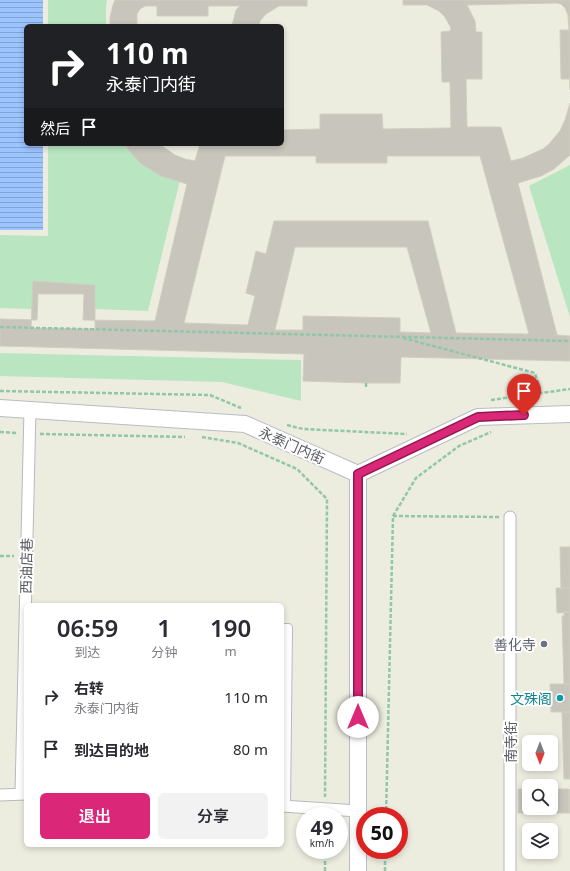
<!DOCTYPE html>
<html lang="zh">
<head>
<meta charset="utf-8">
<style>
  body { margin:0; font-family:"Noto Sans","Noto Sans SC",sans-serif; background:#f2f2f3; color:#2b2b33; height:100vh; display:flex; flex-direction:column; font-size:15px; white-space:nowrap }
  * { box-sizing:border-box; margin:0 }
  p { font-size:13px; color:#7c7c81 }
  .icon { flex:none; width:22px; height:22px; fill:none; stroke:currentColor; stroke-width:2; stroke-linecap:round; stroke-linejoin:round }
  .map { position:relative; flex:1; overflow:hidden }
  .side { position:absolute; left:24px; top:603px; width:260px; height:244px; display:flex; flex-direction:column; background:#fff; border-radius:6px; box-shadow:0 2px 6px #0003 }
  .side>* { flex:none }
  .hud { position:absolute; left:24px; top:24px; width:260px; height:122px; border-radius:6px; box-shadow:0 2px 6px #0003; background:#202124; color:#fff; overflow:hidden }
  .needle { width:26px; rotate:180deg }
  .fabs { position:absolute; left:522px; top:735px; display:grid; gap:8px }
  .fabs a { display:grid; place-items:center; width:36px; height:36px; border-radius:6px; background:#fff; box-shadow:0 2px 6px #0003; font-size:20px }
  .speed { position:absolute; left:296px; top:807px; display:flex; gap:8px; font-size:20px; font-weight:700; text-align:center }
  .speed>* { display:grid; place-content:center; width:52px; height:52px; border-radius:50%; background:#fff; box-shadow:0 2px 6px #0003; line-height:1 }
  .speed small { font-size:10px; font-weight:400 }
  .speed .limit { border:6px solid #d22; background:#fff; color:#111 }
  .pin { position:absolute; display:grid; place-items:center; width:34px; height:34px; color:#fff; margin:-41px -17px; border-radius:50% 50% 50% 0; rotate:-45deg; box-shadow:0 0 4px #0007 }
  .pin .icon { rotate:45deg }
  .me { position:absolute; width:44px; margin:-22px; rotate:0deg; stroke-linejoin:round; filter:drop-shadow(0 0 3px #0008) }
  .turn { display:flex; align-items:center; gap:14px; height:84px; padding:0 16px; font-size:18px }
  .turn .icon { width:52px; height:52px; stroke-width:2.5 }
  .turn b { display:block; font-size:28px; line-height:34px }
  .then { display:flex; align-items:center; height:38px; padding:0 16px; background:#0003; gap:8px; font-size:15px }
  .eta { display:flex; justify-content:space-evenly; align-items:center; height:68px; text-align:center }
  .eta b { font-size:24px; font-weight:600; line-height:28px }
  .button { display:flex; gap:8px; margin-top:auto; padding:8px 16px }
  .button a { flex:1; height:46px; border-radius:6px; background:#db2777; color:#fff; font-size:16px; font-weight:600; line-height:46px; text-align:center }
  .button a+a { background:#f2f2f3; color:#2b2b33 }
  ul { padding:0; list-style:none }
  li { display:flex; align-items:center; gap:12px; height:52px; padding:0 16px }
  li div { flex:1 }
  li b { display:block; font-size:15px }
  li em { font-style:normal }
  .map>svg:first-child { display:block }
  .park { fill:#b9e6c1 }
  .water { fill:url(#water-rules) }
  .building { fill:#c7c5bc; stroke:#d1cebd; fill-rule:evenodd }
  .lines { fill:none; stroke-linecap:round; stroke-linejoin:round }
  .pedestrian-casing { stroke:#b7b9bf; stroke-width:10 }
  .minor-casing { stroke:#b7b9bf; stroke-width:13 }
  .secondary-casing { stroke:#babcc4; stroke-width:18 }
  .path { stroke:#92c6a9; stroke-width:2.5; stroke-dasharray:4 2; stroke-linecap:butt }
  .pedestrian { stroke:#fff; stroke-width:8 }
  .minor { stroke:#fff; stroke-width:11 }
  .secondary { stroke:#fff; stroke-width:16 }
  .route-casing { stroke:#8e194d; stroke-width:10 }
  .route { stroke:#db2777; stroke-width:7 }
  .worship-dot { fill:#6b7280; stroke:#fff; stroke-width:1.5 }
  .culture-dot { fill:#0f9aa8; stroke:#fff; stroke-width:1.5 }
  .labels { text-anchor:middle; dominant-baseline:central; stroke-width:4; stroke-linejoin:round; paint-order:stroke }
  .street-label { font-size:14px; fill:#585b61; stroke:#fff }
  .worship-label { font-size:14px; fill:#5b616d; stroke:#fff; text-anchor:end }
  .culture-label { font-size:14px; fill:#0d838f; stroke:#fff; text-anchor:end }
</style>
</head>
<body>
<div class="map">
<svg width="570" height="871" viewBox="0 0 570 871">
  <defs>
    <pattern id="water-rules" width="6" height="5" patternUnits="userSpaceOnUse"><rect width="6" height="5" fill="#9cc4ff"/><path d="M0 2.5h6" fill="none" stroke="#82a2d2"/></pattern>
  </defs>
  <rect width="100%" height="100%" fill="#ececdf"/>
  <!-- park -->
  <path class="park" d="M48,0H107L106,7V26H48Z
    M48,144H127L181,176L148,311L95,309V285L34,281L33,309L0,308V235L48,236Z
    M570,165V317L529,186Z
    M0,353L301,360V401L222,382L0,376Z"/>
  <!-- water -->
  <path class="water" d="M0,0H43V26H26V144H43V230H0Z"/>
  <!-- building -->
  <path class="building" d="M115,0H307V6H279L266,14L260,21L259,26H232L236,10L240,6H208V16H157V6H145L140,9L137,14V26H110V17L113,5Z
    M403,0H570V90V79H561L560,30H569L568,15L565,8L561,4L556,3L467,5L475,21L476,32H482V79H466L467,127H501L511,161L523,158L543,149L549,144L560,131L565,120L570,103V155L554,169L541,176L518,183L557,335L570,336V361L401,357L400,383H366L303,381L304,354L0,346V319L37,320L38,294H84L83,320L155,321L187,184L161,176L148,168L140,163L128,149L125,144H159L175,155L185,159L195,161L200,144H282V130L320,129V114H382L383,129L451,128L450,82H442L441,32L450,31L451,28L445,17L439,11L427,5H403ZM225,156H316V163H387V156H480L529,334L456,333L428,221H274L266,254L256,251L246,293L255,296L248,325L184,323ZM295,247H407L431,333L400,332V318L303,316V330H275Z
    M33,281L95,285V329L31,328Z
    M560,547H570V588H561Z
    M556,588H570V612L557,613Z
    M564,612H570V684H564L562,616H564Z
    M550,684H570V712H551Z
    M562,712H570V779H564Z
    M518,789H529V808H551V789H569V813H518Z
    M569,789L570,813H569Z"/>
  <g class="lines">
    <!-- pedestrian casing -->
    <g class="pedestrian-casing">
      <path id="pedestrian" d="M282,628H288L286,807"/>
    </g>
    <!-- minor casing -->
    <g class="minor-casing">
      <path id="minor" d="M21,793L30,410
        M0,795L26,794
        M282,806L358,811
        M510,871V517"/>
    </g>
    <!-- secondary casing -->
    <g class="secondary-casing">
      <path id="secondary" d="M0,408L245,424L358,474L478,417L570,414
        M358,474V871"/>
    </g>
    <!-- path -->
    <path class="path" d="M0,327L570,341
      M403,338L535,373L541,393
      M366,383V387
      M0,391L210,395L241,408
      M491,400L570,389
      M287,425L303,429L407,434
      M0,432L17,433
      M40,434L185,437
      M202,437L238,443L297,469L327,499L325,797
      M393,516L499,517
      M0,556H14
      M386,816L393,516L416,478L459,446L491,432
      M325,871V850
      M385,871V850"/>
    <!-- pedestrian -->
    <use href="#pedestrian" class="pedestrian"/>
    <!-- minor -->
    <use href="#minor" class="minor"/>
    <!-- secondary -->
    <use href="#secondary" class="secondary"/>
  </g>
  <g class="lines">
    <!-- route casing -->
    <g class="route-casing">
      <path id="route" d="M358,717V474L478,417L524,415"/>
    </g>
    <!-- route -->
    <use href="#route" class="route"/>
  </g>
  <!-- markers -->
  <circle class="worship-dot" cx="544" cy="644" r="4"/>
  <circle class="culture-dot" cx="560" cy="698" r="4"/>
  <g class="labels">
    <!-- street labels -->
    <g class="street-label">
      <text transform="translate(292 445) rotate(24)">永泰门内街</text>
      <text transform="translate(26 566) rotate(-89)">西油店巷</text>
      <text transform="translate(510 742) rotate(-90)">南寺街</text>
    </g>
    <!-- worship labels -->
    <g class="worship-label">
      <text x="536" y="644">善化寺</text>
    </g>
    <!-- culture labels -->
    <g class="culture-label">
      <text x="552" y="698">文殊阁</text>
    </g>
  </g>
</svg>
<div class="fabs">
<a><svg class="needle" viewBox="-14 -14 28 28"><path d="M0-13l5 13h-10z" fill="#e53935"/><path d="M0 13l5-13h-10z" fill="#7c7c81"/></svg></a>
<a><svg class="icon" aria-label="search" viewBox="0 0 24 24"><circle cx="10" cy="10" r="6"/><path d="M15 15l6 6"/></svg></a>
<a><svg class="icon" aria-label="layers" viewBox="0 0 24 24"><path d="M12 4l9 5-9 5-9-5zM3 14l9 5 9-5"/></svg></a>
</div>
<div class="speed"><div>49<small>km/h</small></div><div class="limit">50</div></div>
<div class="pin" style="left:524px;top:415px;background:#d93025"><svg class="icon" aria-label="arrive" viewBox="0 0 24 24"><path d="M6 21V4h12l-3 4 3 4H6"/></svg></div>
<svg class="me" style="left:358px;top:717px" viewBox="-20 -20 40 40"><circle r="19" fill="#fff"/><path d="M0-13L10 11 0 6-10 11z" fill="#db2777"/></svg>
<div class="hud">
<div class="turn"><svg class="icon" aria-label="right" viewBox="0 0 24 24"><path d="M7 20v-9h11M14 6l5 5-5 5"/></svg><div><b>110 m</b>永泰门内街</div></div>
<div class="then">然后<svg class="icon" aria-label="arrive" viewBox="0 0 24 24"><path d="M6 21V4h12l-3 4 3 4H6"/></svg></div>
</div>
<section class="side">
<div class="eta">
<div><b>06:59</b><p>到达</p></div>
<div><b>1</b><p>分钟</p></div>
<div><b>190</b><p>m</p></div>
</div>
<ul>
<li><svg class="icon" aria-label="right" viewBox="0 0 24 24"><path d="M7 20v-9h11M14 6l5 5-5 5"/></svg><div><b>右转</b><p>永泰门内街</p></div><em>110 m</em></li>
<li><svg class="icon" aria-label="arrive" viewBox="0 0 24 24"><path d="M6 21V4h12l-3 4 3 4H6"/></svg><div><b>到达目的地</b></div><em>80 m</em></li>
</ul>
<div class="button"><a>退出</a><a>分享</a></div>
</section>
</div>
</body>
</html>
